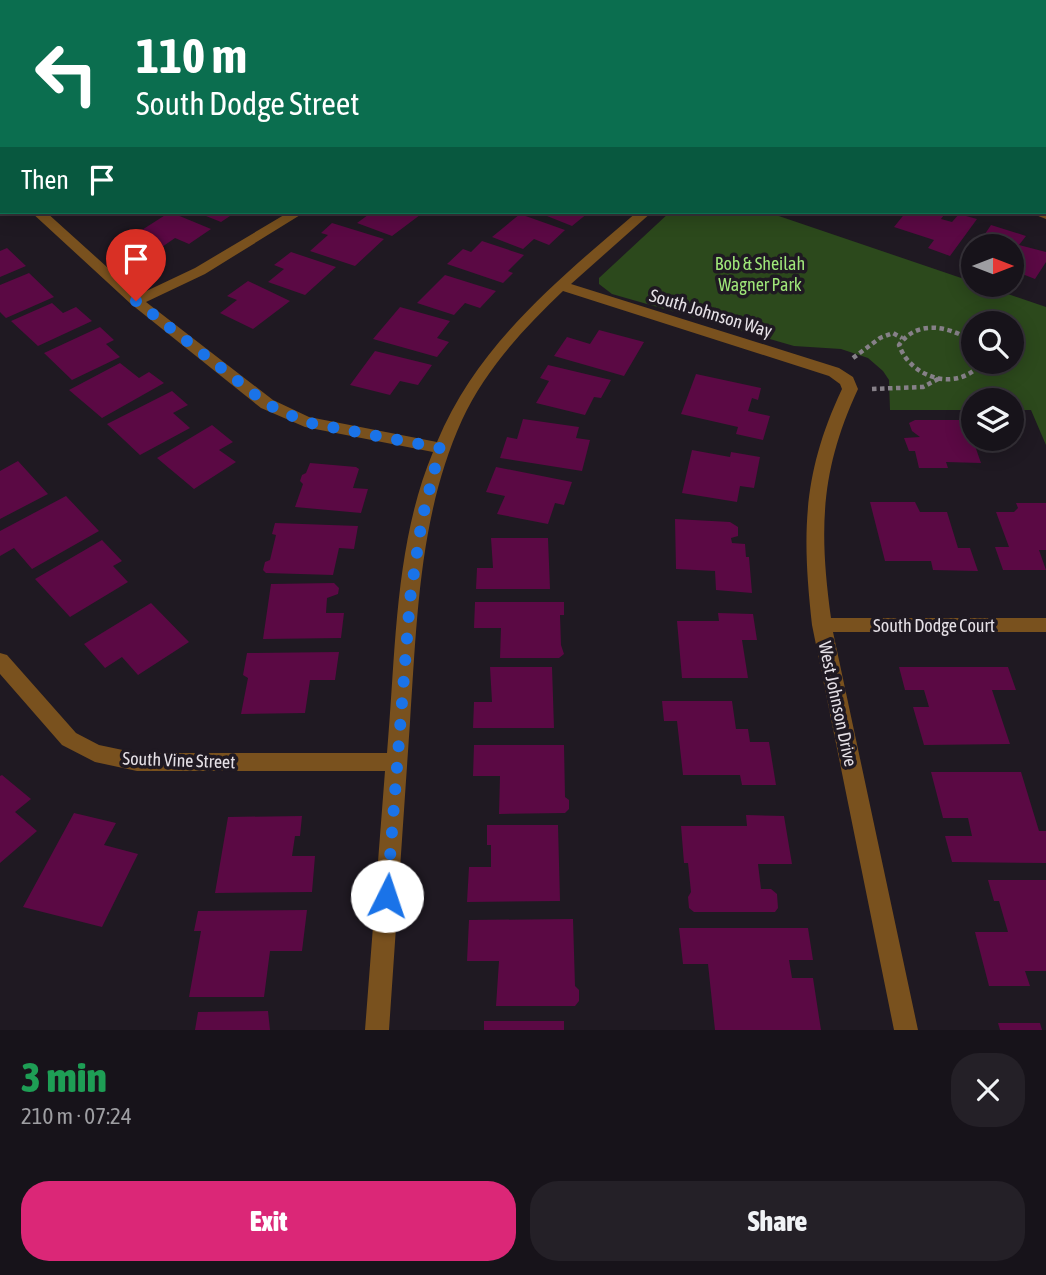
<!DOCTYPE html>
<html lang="en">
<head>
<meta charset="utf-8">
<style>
  body { margin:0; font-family:"Asap Condensed",sans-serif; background:#242027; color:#f1f3f6; height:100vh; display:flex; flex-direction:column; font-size:26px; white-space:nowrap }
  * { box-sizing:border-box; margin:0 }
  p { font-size:23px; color:#9e9ea2 }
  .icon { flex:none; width:38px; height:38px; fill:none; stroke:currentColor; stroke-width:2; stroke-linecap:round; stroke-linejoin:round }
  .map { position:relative; height:1030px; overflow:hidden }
  .drawer { display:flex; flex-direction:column; background:#17131a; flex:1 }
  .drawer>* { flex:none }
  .banner { position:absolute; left:0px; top:0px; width:1046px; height:214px; box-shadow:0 4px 18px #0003,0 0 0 2px #363239; background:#0b6e4f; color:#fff; overflow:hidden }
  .needle { width:46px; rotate:90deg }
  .tools { position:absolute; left:961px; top:234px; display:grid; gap:14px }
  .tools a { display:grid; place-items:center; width:63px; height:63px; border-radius:50%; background:#17131a; box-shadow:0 4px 18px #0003,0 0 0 2px #363239; font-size:35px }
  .pin { position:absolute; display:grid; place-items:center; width:60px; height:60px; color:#fff; margin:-72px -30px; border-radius:50% 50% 50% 0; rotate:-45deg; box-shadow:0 0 7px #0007 }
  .pin .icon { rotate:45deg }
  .me { position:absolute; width:77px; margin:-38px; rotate:4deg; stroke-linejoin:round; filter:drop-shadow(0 0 5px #0008) }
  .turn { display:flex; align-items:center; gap:24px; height:147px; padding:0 21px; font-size:32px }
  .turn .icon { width:91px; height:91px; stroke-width:2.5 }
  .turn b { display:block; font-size:49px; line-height:60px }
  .then { display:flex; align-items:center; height:66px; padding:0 21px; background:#0003; gap:14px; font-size:26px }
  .round { display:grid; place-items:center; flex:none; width:74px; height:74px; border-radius:28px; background:#242027 }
  .headline { display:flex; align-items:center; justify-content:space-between; height:119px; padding:0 21px }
  h1 { font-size:42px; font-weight:800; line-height:52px; color:#1e9e55 }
  .primary-button { display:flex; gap:14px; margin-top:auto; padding:14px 21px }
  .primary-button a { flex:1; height:80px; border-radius:28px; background:#db2777; color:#fff; font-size:28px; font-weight:800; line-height:80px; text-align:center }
  .primary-button a+a { background:#242027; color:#f1f3f6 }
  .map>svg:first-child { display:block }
  .green { fill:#2c491c; fill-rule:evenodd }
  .building { fill:#5b0944 }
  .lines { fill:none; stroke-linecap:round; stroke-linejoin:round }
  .path { stroke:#868088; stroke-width:4.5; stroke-dasharray:4.5 3.5; stroke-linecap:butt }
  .minor { fill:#79511e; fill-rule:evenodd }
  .route { stroke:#1a73e8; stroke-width:12; stroke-dasharray:0 21.6 }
  .labels { text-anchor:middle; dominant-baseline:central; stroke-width:7; stroke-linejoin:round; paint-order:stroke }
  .park-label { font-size:18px; fill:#9fe679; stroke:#1f1922 }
  .street-label { font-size:18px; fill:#e5e0e6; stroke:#1f1922 }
</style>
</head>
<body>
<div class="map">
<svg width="1046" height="1030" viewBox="0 0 1046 1030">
  <rect width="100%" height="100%" fill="#1f1922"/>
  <!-- green -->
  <path class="green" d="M670,212H767L973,282V285H982L1046,307V445L1031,410H1012V401H973V410H890L889,380L883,371L868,358L841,349L794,346L612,294L599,284V278ZM973,324H1012V362H973Z"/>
  <!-- building -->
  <path class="building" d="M170,212L211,229L189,244L175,238L162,247L134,235Z
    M196,212H236L221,222Z
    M372,212H424L392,236L357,223Z
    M537,212H585L588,213L572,226Z
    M906,212H946L941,219L952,222L959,214L977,219L950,256L928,248L934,240L894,227Z
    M520,214L565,230L549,245L534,239L523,249L492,237Z
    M332,223L384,239L355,266L310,251L328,235L321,233Z
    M991,225L1026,236L1019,245L1046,252V262L1035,279L1012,270V247H983L989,239L983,237Z
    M482,241L524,255L508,271L513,273L503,283L447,264L463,249L471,252Z
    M7,248L26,266L0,277V251Z
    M291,252L336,267L305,295L268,282L284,269L274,265Z
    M29,273L54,297L6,318L0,312V285Z
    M445,275L496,291L480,308L465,303L454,315L417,303Z
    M248,281L290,301L253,329L220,313L237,300L227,296Z
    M52,303L63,313L76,307L92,321L38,346L11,321Z
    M400,307L450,321L437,338L449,342L437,357L373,339Z
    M100,327L114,340L106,344L120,357L72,380L44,353Z
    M599,330L644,342L624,376L554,356L567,337L590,344Z
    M375,351L432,365L418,385L400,381L390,395L350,385Z
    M120,363L139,378L149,372L164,383L102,418L69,390Z
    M548,365L611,380L601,398L594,397L585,415L536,403L549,381L540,378Z
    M696,374L761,388L758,400L752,398L748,411L770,416L763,440L736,434L738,427L681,414Z
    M172,391L188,405L173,413L190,428L140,455L107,424Z
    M523,419L579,427L576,438L590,440L582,471L500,458L507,437L517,439Z
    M915,420H966L981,463L946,462L948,468H919L915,451H909L904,438L920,437L912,431L909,423Z
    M212,425L233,442L219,450L236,462L194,489L157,458Z
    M692,450L730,457L731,452L760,457L754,488L740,486L737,502L682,493Z
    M18,461L48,494L0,519V471Z
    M310,463L356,467L359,469L353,488L368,489L361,513L295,507L303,484L300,481L302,475L306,473Z
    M496,467L572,482L564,505L555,503L548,524L497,514L505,496L486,492Z
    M66,496L99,531L32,569L14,548L0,556V531Z
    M870,502H915L920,512H947L958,548H970L978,571L933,570L931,561H885Z
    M1016,503H1046V550H1039L1046,570H1003L995,547H1009L996,512H1014L1018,508Z
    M675,519L730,522L738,527V536L731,538L732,543L745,544L746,557H749L752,593L716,590L715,571L676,569Z
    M275,523L358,526L354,549L339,548L333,575L266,573L263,570L265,562L270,560L276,535L272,534Z
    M491,538H548L550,589H476L477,568H493Z
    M102,540L122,561L113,566L128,582L70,617L35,579Z
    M334,583L339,588L338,594L327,598L326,613H344L341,638L263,639L271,584Z
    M475,602H564V615H560L561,645L564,654L559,658H500L501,628H474Z
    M151,603L189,642L138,675L122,657L105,668L84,644Z
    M718,613L753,614L757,640H742L748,678H682L677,621H719Z
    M339,652L335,680H310L305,713L241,714L248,678L243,675L247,653Z
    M490,667H552L554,728H473L474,702H492Z
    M899,667H1008L1016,690H992L1010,744L924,745L913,707H929L924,690H905Z
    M662,701H732L736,729H748L750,742H769L776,785H742L740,775H683L677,721H664Z
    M474,745H564L565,797L569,800V809L565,813L499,814L500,776H473Z
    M931,772H1021L1039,831H1046V863L952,862L945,836H972L968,818H943Z
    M2,775L31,799L15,812L37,831L0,863V776Z
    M74,813L116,823L104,845L138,854L102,927L23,907Z
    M746,815L784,816L792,864H758L761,889H771L777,894L778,908L775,912H694L689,908L688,897L691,892L688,863H684L681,826H747Z
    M302,816L300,836H295L292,856H315L312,892L215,893L228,817Z
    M487,825H558L560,901L467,902L469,867H491V845H487Z
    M988,880H1046V971H1025L1030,986H989L975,932H1008L999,901H994Z
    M307,910L302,951H270L264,997H189L201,931H194L198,911Z
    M573,919L575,986L579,990V1001L575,1006H496L499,961H467L469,920Z
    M679,928H808L813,960H789L792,978H813L821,1030H715L708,964H683Z
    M268,1011L270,1030H195L198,1012Z
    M484,1021H564V1030H484Z
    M998,1023H1040L1042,1030H1000Z"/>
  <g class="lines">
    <!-- path -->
    <path class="path" d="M973,342C950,326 917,319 899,345C911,379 959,393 982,362
      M853,358L880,338L893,333L902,338
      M872,389L923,387L940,378"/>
    <!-- minor -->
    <path class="minor" d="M152,0H165L151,2Z
      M521,0H536L537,2H522Z
      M598,0H610L597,2Z
      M874,0H884L873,2Z
      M0,63H2L0,70Z
      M1046,156V166H1045V157Z
      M1046,211V219L1028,212H1045Z
      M31,212H46L138,295L195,268L289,212H305L205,274L146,302L273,400L309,417L437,442C478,344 559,279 637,212H652L571,284L839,368L853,377L858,389C820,471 819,530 831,618H1046V632H833L918,1030H894L812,625C802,534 802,474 842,389L840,384L829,376L563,291C524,328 485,370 462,420C419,515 417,620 410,722C403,825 396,927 389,1030H365L385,771H137L95,762L62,745L0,674V653L7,655L76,733L99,745L137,753H387C396,654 394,545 433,452L305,427L261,408L131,304Z"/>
  </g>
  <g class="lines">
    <!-- route -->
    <path class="route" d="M136,301L267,404L305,422L440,448L422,519L410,599L387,896"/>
  </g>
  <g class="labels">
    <!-- park labels -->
    <g class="park-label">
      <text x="760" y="263">Bob &amp; Sheilah<tspan x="760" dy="21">Wagner Park</tspan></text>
    </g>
    <!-- street labels -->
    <g class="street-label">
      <text transform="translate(711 313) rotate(17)">South Johnson Way</text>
      <text x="934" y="625">South Dodge Court</text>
      <text transform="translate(838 704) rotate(78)">West Johnson Drive</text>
      <text transform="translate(179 760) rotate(2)">South Vine Street</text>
    </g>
  </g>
</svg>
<div class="tools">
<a><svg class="needle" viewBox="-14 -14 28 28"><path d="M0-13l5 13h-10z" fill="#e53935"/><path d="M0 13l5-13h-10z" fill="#9e9ea2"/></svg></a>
<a><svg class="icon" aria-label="search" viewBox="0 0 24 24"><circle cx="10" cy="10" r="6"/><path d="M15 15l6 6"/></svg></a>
<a><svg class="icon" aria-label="layers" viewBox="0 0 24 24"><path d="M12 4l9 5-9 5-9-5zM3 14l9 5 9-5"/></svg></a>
</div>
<div class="pin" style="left:136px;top:301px;background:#d93025"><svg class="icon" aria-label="arrive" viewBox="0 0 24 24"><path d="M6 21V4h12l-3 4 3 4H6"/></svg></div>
<svg class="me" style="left:387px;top:896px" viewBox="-20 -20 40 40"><circle r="19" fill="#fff"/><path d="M0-13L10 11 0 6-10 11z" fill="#1a73e8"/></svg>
<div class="banner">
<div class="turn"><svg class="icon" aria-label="left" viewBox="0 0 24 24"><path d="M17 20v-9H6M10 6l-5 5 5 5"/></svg><div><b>110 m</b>South Dodge Street</div></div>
<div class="then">Then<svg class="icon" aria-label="arrive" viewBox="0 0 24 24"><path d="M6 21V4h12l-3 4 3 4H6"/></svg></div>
</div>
</div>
<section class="drawer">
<div class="headline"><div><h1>3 min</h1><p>210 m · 07:24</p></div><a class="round"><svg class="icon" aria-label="close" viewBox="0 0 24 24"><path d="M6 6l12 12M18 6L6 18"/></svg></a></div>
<div class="primary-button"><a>Exit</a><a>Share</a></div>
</section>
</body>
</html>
